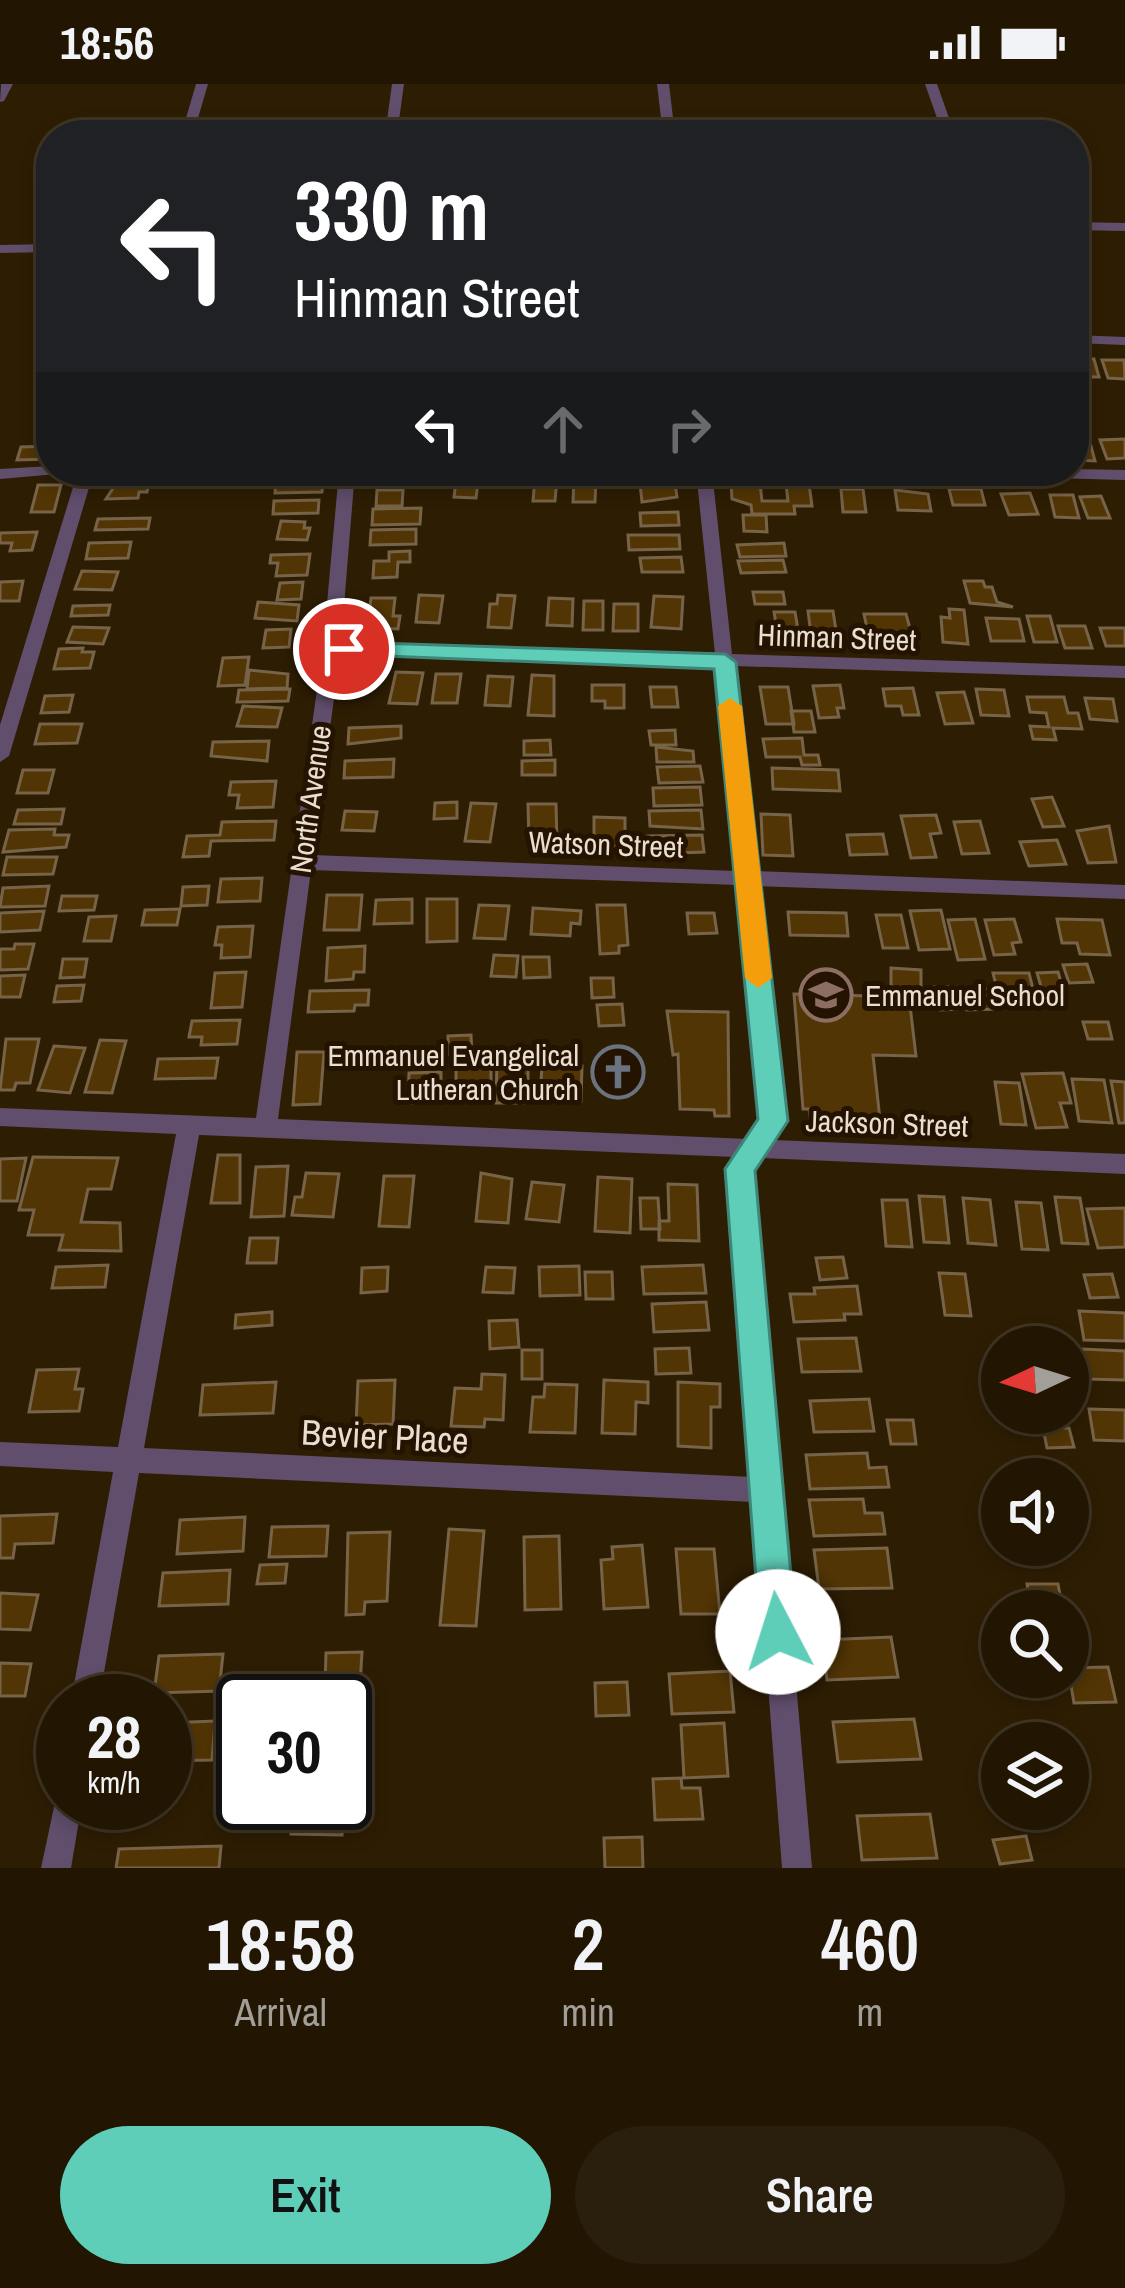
<!DOCTYPE html>
<html lang="en">
<head>
<meta charset="utf-8">
<style>
  body { margin:0; font-family:"Archivo Narrow",sans-serif; background:#2a1f0c; color:#f1f3f6; height:100vh; display:flex; flex-direction:column; font-size:45px; white-space:nowrap }
  * { box-sizing:border-box; margin:0 }
  p { font-size:39px; color:#a29f99 }
  .icon { flex:none; width:66px; height:66px; fill:none; stroke:currentColor; stroke-width:2; stroke-linecap:round; stroke-linejoin:round }
  .map { position:relative; height:1784px; overflow:hidden }
  .sheet { display:flex; flex-direction:column; background:#221602; flex:1 }
  .sheet>* { flex:none }
  .hud { position:absolute; left:36px; top:36px; width:1053px; height:366px; border-radius:48px; box-shadow:0 6px 18px #0003,0 0 0 3px #3f3524; background:#202124; color:#fff; overflow:hidden }
  .needle { width:78px; rotate:266deg }
  .controls { position:absolute; left:981px; top:1242px; display:grid; gap:24px }
  .controls a { display:grid; place-items:center; width:108px; height:108px; border-radius:50%; background:#221602; box-shadow:0 6px 18px #0003,0 0 0 3px #3f3524; font-size:60px }
  .speed { position:absolute; left:36px; top:1590px; display:flex; gap:24px; font-size:60px; font-weight:700; text-align:center }
  .speed>* { display:grid; place-content:center; width:156px; height:156px; border-radius:50%; background:#221602; box-shadow:0 6px 18px #0003,0 0 0 3px #3f3524; line-height:1 }
  .speed small { font-size:30px; font-weight:400 }
  .speed .limit { border:6px solid #111; border-radius:18px; background:#fff; color:#111 }
  .pin { position:absolute; display:grid; place-items:center; width:102px; height:102px; color:#fff; margin:-51px; border:6px solid #fff; border-radius:50%; box-shadow:0 3px 12px #0007 }
  .me { position:absolute; width:132px; margin:-66px; rotate:355deg; stroke-linejoin:round; filter:drop-shadow(0 0 9px #0008) }
  .turn { display:flex; align-items:center; gap:42px; height:252px; padding:0 60px; font-size:54px }
  .turn .icon { width:156px; height:156px; stroke-width:2.5 }
  .turn b { display:block; font-size:84px; line-height:102px }
  .lanes { display:flex; align-items:center; height:114px; padding:0 60px; background:#0003; justify-content:center; gap:60px; direction:ltr }
  .lanes .off { opacity:.35 }
  .eta { display:flex; justify-content:space-evenly; align-items:center; height:204px; text-align:center }
  .eta b { font-size:72px; font-weight:600; line-height:84px }
  .button { display:flex; gap:24px; margin-top:auto; padding:24px 60px }
  .button a { flex:1; height:138px; border-radius:72px; background:#5eceb8; color:#111; font-size:48px; font-weight:600; line-height:138px; text-align:center }
  .button a+a { background:#2a1f0c; color:#f1f3f6 }
  .status { display:flex; justify-content:space-between; align-items:center; height:84px; padding:0 60px; background:#221602; direction:ltr }
  .status svg { height:33px; fill:currentColor }
  .map>svg:first-child { display:block }
  .building { fill:#523504; stroke:#776348; stroke-width:3 }
  .lines { fill:none; stroke-linecap:round; stroke-linejoin:round }
  .minor { fill:#604e6c; fill-rule:evenodd }
  .route { fill:#5eceb8; stroke:#3d8678; stroke-width:3 }
  .slow { fill:#f59e0b }
  .labels { text-anchor:middle; dominant-baseline:central; stroke-width:10; stroke-linejoin:round; paint-order:stroke }
  .street-label { font-size:30px; fill:#e9decf; stroke:#231300 }
  .poi-label { font-size:30px; fill:#e9decf; stroke:#231300; text-anchor:start }
  .near-street-label { font-size:36px; fill:#e9decf; stroke:#231300 }
</style>
</head>
<body>
<div class="status"><b>18:56</b><svg viewBox="0 0 49 12"><path d="M0 12V9h3v3zM5 12V6h3v6zM10 12V3h3v9zM15 12V0h3v12zM26 1h20v11H26zM47 4h2v5h-2z"/></svg></div>
<div class="map">
<svg width="1125" height="1784" viewBox="0 0 1125 1784">
  <rect width="100%" height="100%" fill="#2d1d03"/>
  <!-- building -->
  <path class="building" d="M1074,274L1094,275L1099,293H1078Z
    M1102,276H1124L1125,295L1108,294Z
    M1074,354L1089,355L1095,377L1076,376Z
    M1125,355V374L1107,375L1100,356Z
    M51,362V375L17,376L21,363Z
    M410,388L409,400L377,401V389Z
    M457,390L479,391L476,414L454,413Z
    M535,394H557L555,417H533Z
    M574,395H596L595,418H573Z
    M276,397H323L322,408L275,409Z
    M149,399L147,408H139L138,414L106,415L116,400Z
    M675,399L677,413L642,418L640,400Z
    M731,399H760L762,417H788L786,400H809L812,422H794L795,430H752L751,421L732,415Z
    M38,401H61L54,428H31Z
    M841,405H863L866,428H843Z
    M949,405H981L985,421H953Z
    M377,406H403L402,422H376Z
    M895,406L928,410L931,427L898,426Z
    M1030,409L1038,430L1009,431L1001,410Z
    M1050,411H1073L1079,434L1055,433Z
    M1101,412L1110,434H1088L1080,413Z
    M319,416L318,429L273,430L274,417Z
    M421,424L420,440L372,441L373,425Z
    M678,428L679,441L641,442L640,429Z
    M743,431H766L767,448L744,447Z
    M150,434L148,445L95,446L98,435Z
    M281,437L305,438L304,444H310L307,456L277,455Z
    M416,445V460L370,461L371,446Z
    M37,448L32,466L10,467L12,459H0V449Z
    M628,451H679L680,465L629,466Z
    M131,458L128,474L86,475L89,459Z
    M784,459L786,472L740,473L737,461Z
    M410,467V478H398L397,493L373,494L374,477H389V468Z
    M310,470L307,491L276,492L278,479H270L271,471Z
    M681,473L683,488H642L640,474Z
    M783,476L786,488L741,489L738,477Z
    M82,487L118,488L112,506L75,505Z
    M23,497L19,517H0V498Z
    M964,497H983L985,503H992L997,518L1013,523L970,519Z
    M303,498L301,515L277,516L280,499Z
    M753,508H783L785,520H755Z
    M419,511L443,512L439,539L416,538Z
    M498,511L515,512L511,544L488,543L490,520H497Z
    M654,512L683,513L681,545L651,543Z
    M371,514H395L393,532H400L398,545L377,544L378,536L361,535L364,521L370,522Z
    M549,514L573,515L572,542L547,541Z
    M584,517H603V546H583Z
    M258,518L299,521L297,537L255,534Z
    M614,520H638V547H613Z
    M110,521L108,531L71,532L73,522Z
    M949,525L964,526L968,560L943,558L941,533L950,534Z
    M808,527H833L838,559L812,558Z
    M774,528H795L800,557H779Z
    M864,530H906L911,548L868,549Z
    M1027,532H1050L1057,558H1034Z
    M986,534L1019,535L1024,557H991Z
    M1058,542H1085L1092,564H1065Z
    M73,543L109,544L103,560L67,558Z
    M1100,544H1125V562H1106Z
    M291,545L289,563L263,564L266,546Z
    M83,564L82,568H94L90,584L54,585L59,565Z
    M249,573L245,601L218,602L223,574Z
    M249,586L288,590L287,604L247,605Z
    M396,588L423,589L417,620L389,619Z
    M436,590H461L457,619H432Z
    M532,591L554,592V632L528,631Z
    M488,592L513,593L510,622L485,621Z
    M592,601H624V624H605V617H592Z
    M840,601L844,624H837L839,633L819,634L813,602Z
    M650,603H676L678,623H652Z
    M760,603H788L794,640H766Z
    M913,604L919,631H903L901,622H886L883,605Z
    M290,605L288,617L237,618L239,606Z
    M976,605L1004,606L1009,632L981,631Z
    M964,608L973,639L945,640L937,609Z
    M73,611L69,628L41,629L45,612Z
    M1027,613H1064L1068,629H1078L1082,645L1053,644L1056,656L1033,655L1030,642L1049,643L1046,629L1030,628Z
    M1085,614L1113,615L1117,637L1090,635Z
    M243,622L282,624L277,643L237,642Z
    M791,627H811L815,648H794Z
    M40,640H82L77,659L35,660Z
    M401,642V654L348,660L349,644Z
    M675,646L676,661H651L649,647Z
    M802,654L804,671H818L820,681H802L800,673H766L763,655Z
    M550,656L551,671H524V657Z
    M269,657L267,677L211,672L213,658Z
    M656,663L693,667L694,678H657Z
    M394,675L393,693L344,694L345,677Z
    M555,676V691H522V677Z
    M700,682L703,698L659,699L657,683Z
    M772,684L838,686L840,707L773,705Z
    M23,686H54L48,709H17Z
    M276,697L273,723L237,724L239,711H229L231,698Z
    M700,703L702,721L654,722L653,704Z
    M1052,713L1064,742L1043,743L1032,715Z
    M457,718V734L434,735L435,719Z
    M471,719L496,720L490,758L465,757Z
    M528,720H556L557,759L529,760Z
    M64,725L61,740H14L18,726Z
    M701,726L703,745L650,742L649,727Z
    M345,727L377,728L374,747L342,746Z
    M761,730L790,731L793,772L763,771Z
    M936,731L941,749L930,750L936,773L911,774L901,732Z
    M594,733L625,734V763L594,762Z
    M276,737L274,756L211,757L209,772L183,773L187,752L220,751L222,738Z
    M980,737L989,769L962,770L954,738Z
    M1109,742L1116,778L1088,779L1077,747Z
    M55,745L54,751H69L66,763L3,768L9,746Z
    M883,750L887,770L850,771L847,751Z
    M702,751L704,768L650,770L648,752Z
    M1057,756L1066,780L1029,782L1020,758Z
    M7,773H57L53,790L3,791Z
    M262,794L260,817L218,818L221,795Z
    M49,802L45,822L0,823L3,804Z
    M209,802L207,821L181,822L183,803Z
    M327,811H362L359,846H324Z
    M62,812H97L94,826L59,827Z
    M412,815V839L374,840L376,816Z
    M427,815H457V857L427,858Z
    M479,821L509,822L505,855L474,854Z
    M597,821H625L628,861L619,862V869L600,870Z
    M533,824L581,827L580,840L571,839L570,852L531,850Z
    M180,825L177,841H142L145,826Z
    M941,826L950,865L919,866L910,827Z
    M44,827L40,846L0,848V829Z
    M788,828L846,829L848,852L790,851Z
    M687,829H714L717,849L689,850Z
    M876,831H901L908,864H883Z
    M116,832L111,857H84L89,833Z
    M975,835L985,875L958,876L948,836Z
    M1014,835L1021,858L1012,859L1015,870L994,871L985,836Z
    M1057,835L1102,836L1110,871L1080,870L1077,859H1062Z
    M253,842L250,873L221,874L222,861H215L218,843Z
    M15,860H34L28,885L0,886V865H14Z
    M365,862L364,888H354L353,895L326,897L328,864Z
    M494,871L518,872L516,893L491,892Z
    M523,873H549L550,893L524,894Z
    M63,875H87L84,893L60,894Z
    M1087,880L1093,898L1069,899L1063,881Z
    M891,884L921,886V907L891,904Z
    M246,888L242,923L211,924L215,889Z
    M1058,888L1064,908L1043,909L1037,889Z
    M993,889H1029L1034,909L998,910Z
    M25,891L20,913H0V892Z
    M591,894H613L614,913L592,914Z
    M84,901L81,917L54,918L57,902Z
    M935,903H957L962,925L940,926Z
    M993,905L998,925L967,926L962,906Z
    M369,906L368,921H355L354,927L308,928L310,907Z
    M794,910L909,913L916,972L873,971L880,1036L810,1034L809,1025H803Z
    M622,920L624,941L599,942L597,921Z
    M667,927L728,928L729,1032H715L714,1026L680,1025L678,970L673,971Z
    M240,936L237,960L201,961L202,953H189L192,937Z
    M1083,938H1108L1112,955H1088Z
    M471,951L472,970L448,971V952Z
    M6,955H39L30,999H16L14,1006H0Z
    M100,956L126,957L112,1009L85,1008Z
    M54,962L85,964L70,1009L38,1006Z
    M297,968H324L320,1020L293,1021Z
    M218,974L215,994L155,995L158,975Z
    M497,975H528V1019H496Z
    M491,979V1018H467L466,1006H456V980Z
    M542,981L582,982L581,1017L540,1016Z
    M441,988V1018L408,1019L409,989Z
    M1063,989L1071,1019H1060L1067,1043L1036,1044L1022,990Z
    M1072,995L1104,996L1112,1039L1079,1037Z
    M1111,997L1125,998V1039H1119Z
    M995,998L1019,999L1026,1041L1001,1040Z
    M218,1071H240V1119H211Z
    M33,1073L118,1074L111,1105H88L81,1138L120,1139L121,1167L59,1166L63,1151H28L34,1126H19Z
    M26,1074L17,1117H0V1075Z
    M288,1082L284,1132L251,1133L256,1083Z
    M306,1089L339,1090L333,1133L292,1131L295,1113H302Z
    M481,1089L512,1095L508,1139L476,1137Z
    M384,1092H414L409,1143L379,1142Z
    M598,1093L632,1095L630,1149L595,1147Z
    M532,1098L564,1101L559,1138L526,1135Z
    M668,1100L697,1101L699,1157L659,1156V1137H669Z
    M919,1112L944,1113L949,1159L924,1158Z
    M1055,1113L1080,1114L1088,1160L1062,1159Z
    M640,1114H658L660,1145H641Z
    M963,1114L990,1116L996,1161L968,1159Z
    M882,1116H907L912,1163L886,1162Z
    M1016,1118L1041,1119L1048,1166L1022,1165Z
    M1125,1124V1163L1098,1164L1087,1125Z
    M250,1154H278L276,1179H247Z
    M843,1173L847,1194L820,1196L816,1174Z
    M108,1181L105,1203L52,1204L56,1183Z
    M703,1181L706,1209L644,1210L642,1183Z
    M579,1182L580,1211L540,1212L539,1183Z
    M388,1183L387,1207L361,1209L362,1184Z
    M486,1183L515,1184L513,1209L483,1208Z
    M585,1188H612L613,1215H586Z
    M939,1189L965,1190L971,1232L945,1231Z
    M1112,1190L1118,1213L1090,1214L1084,1191Z
    M857,1202L861,1230H844L845,1236L794,1238L790,1210H815L814,1204Z
    M706,1218L709,1246L654,1248L652,1220Z
    M1079,1227L1125,1229V1257L1084,1256Z
    M272,1228V1241L235,1244L236,1231Z
    M517,1236L519,1263L490,1265L489,1237Z
    M856,1254L861,1287L802,1288L798,1255Z
    M689,1264L691,1289L656,1290L655,1265Z
    M1082,1265L1125,1267V1296L1087,1295Z
    M522,1266H542V1295H522Z
    M79,1285L75,1305H83L79,1327L29,1328L37,1286Z
    M482,1290L505,1291L503,1336L485,1335L484,1343L451,1342L455,1304L481,1305Z
    M395,1296L393,1340L356,1341L358,1297Z
    M604,1296L648,1298V1319L636,1318L635,1350L602,1349Z
    M276,1298L273,1329L200,1331L203,1301Z
    M678,1298L720,1300V1323H711V1364L678,1362Z
    M545,1300L577,1301L575,1349L530,1348L533,1313H544Z
    M869,1315L874,1347L814,1348L810,1317Z
    M1089,1325L1125,1326V1357L1094,1356Z
    M887,1336H913L916,1360H891Z
    M1043,1344H1069L1074,1363L1047,1364Z
    M867,1369L869,1384L886,1383L889,1403L810,1405L806,1371Z
    M863,1415L865,1429H882L885,1450L814,1452L809,1416Z
    M57,1430L53,1459L15,1460L13,1474H0V1432Z
    M245,1433L243,1467L177,1470L180,1436Z
    M328,1442L326,1472L269,1473L272,1443Z
    M449,1445L484,1447L476,1542L440,1541Z
    M390,1448L387,1517L365,1518L364,1530L346,1531L348,1449Z
    M559,1452L561,1525L525,1526L524,1453Z
    M642,1461L648,1523L604,1525L601,1476L613,1475L612,1463Z
    M887,1464L892,1504L819,1505L814,1466Z
    M676,1465H714L720,1530H681Z
    M287,1480L285,1499L257,1500L260,1481Z
    M230,1486L228,1520L159,1522L163,1489Z
    M1027,1500H1058L1063,1527H1032Z
    M0,1509L38,1511L30,1546L0,1545Z
    M891,1553L898,1593L827,1596L822,1556Z
    M362,1568L360,1601L325,1602L326,1569Z
    M223,1570L219,1607L154,1609L159,1572Z
    M0,1579L31,1580L25,1612H0Z
    M1108,1583L1116,1618L1074,1619L1068,1584Z
    M730,1587L734,1628L672,1630L669,1590Z
    M627,1598L629,1631L596,1632L595,1599Z
    M914,1635L921,1675L838,1678L833,1638Z
    M215,1637L212,1676L165,1677V1639Z
    M724,1639L728,1692L684,1694L681,1641Z
    M681,1694L682,1704H700L703,1735L655,1736L653,1695Z
    M294,1719H345L342,1751L291,1750Z
    M930,1730L937,1774L862,1776L857,1732Z
    M1026,1752L1032,1776L1000,1780L993,1756Z
    M642,1753L643,1784H605L604,1754Z
    M221,1762L219,1784H116L119,1765Z"/>
  <g class="lines">
    <!-- minor -->
    <path class="minor" d="M1,0H13L4,17L0,18Z
      M196,0H208L193,51H181Z
      M392,0H404L397,51H385Z
      M657,0H669L675,51H663Z
      M925,0H937L955,51H943Z
      M1074,138L1125,139V147L1074,146Z
      M51,160V168L0,169V161Z
      M1074,251L1125,253V261L1074,259Z
      M51,382V387H59L57,390L0,395V385Z
      M1074,385L1125,386V396L974,392L966,387Z
      M78,387H94L9,672L0,678V641Z
      M339,387H355L341,559L715,570L696,387H712L732,570L1125,582V594L734,582L756,787L1125,801V815L758,802L784,1037L773,1056L1125,1070V1090L760,1074L752,1087L812,1784H782L754,1418L139,1389L99,1617H71L113,1388L0,1382V1358L118,1363L176,1050L0,1042V1024L256,1034L323,564ZM340,570L716,581L736,787L313,771ZM311,786L738,801L762,1035L748,1055L278,1035ZM199,1051L735,1073L729,1085L752,1393L144,1364Z
      M63,1706V1719H82L71,1784H41L57,1709Z"/>
  </g>
  <!-- route -->
  <path class="route" d="M344,558L725,570L736,578L788,1037L755,1087L796,1548L790,1560L778,1566L765,1560L760,1548L725,1085L758,1035L714,585L336,570V560Z"/>
  <!-- slow -->
  <path class="slow" d="M730,614L742,622L772,894L758,904L745,894L718,622Z"/>
  <!-- icons -->
  <defs>
    <g id="school-ring" transform="scale(2.7)"><circle r="9.5" fill="#231300" stroke="#8d6e63" stroke-width="1.5"/><path d="M0-5L7-2L0 1L-7-2ZM-4 1L0 2.5L4 1V4Q0 6-4 4Z" fill="#8d6e63"/></g>
    <g id="church-ring" transform="scale(2.7)"><circle r="9.5" fill="#231300" stroke="#6b7280" stroke-width="1.5"/><path d="M-1.2-6h2.4v3.5h3.3v2.4h-3.3V6h-2.4V-.1h-3.3v-2.4h3.3Z" fill="#6b7280"/></g>
  </defs>
  <g fill-rule="evenodd">
    <use href="#school-ring" x="826" y="911"/>
    <use href="#church-ring" x="618" y="988"/>
  </g>
  <g class="labels">
    <!-- street labels -->
    <g class="street-label">
      <text transform="translate(837 553) rotate(2)">Hinman Street</text>
      <text transform="translate(310 715) rotate(-82)">North Avenue</text>
      <text transform="translate(606 760) rotate(2)">Watson Street</text>
      <text transform="translate(887 1039) rotate(2)">Jackson Street</text>
    </g>
    <!-- poi labels -->
    <g class="poi-label">
      <text x="865" y="911">Emmanuel School</text>
      <text x="579" y="971" text-anchor="end">Emmanuel Evangelical<tspan x="579" dy="34">Lutheran Church</tspan></text>
    </g>
    <!-- near-street labels -->
    <g class="near-street-label">
      <text transform="translate(385 1352) rotate(3)">Bevier Place</text>
    </g>
  </g>
</svg>
<div class="controls">
<a><svg class="needle" viewBox="-14 -14 28 28"><path d="M0-13l5 13h-10z" fill="#e53935"/><path d="M0 13l5-13h-10z" fill="#a29f99"/></svg></a>
<a><svg class="icon" aria-label="sound" viewBox="0 0 24 24"><path d="M4 9h4l5-4v14l-5-4H4zM17 9q2 3 0 6"/></svg></a>
<a><svg class="icon" aria-label="search" viewBox="0 0 24 24"><circle cx="10" cy="10" r="6"/><path d="M15 15l6 6"/></svg></a>
<a><svg class="icon" aria-label="layers" viewBox="0 0 24 24"><path d="M12 4l9 5-9 5-9-5zM3 14l9 5 9-5"/></svg></a>
</div>
<div class="speed"><div>28<small>km/h</small></div><div class="limit">30</div></div>
<div class="pin" style="left:344px;top:565px;background:#d93025"><svg class="icon" aria-label="arrive" viewBox="0 0 24 24"><path d="M6 21V4h12l-3 4 3 4H6"/></svg></div>
<svg class="me" style="left:778px;top:1548px" viewBox="-20 -20 40 40"><circle r="19" fill="#fff"/><path d="M0-13L10 11 0 6-10 11z" fill="#5eceb8"/></svg>
<div class="hud">
<div class="turn"><svg class="icon" aria-label="left" viewBox="0 0 24 24"><path d="M17 20v-9H6M10 6l-5 5 5 5"/></svg><div><b>330 m</b>Hinman Street</div></div>
<div class="lanes"><svg class="icon" aria-label="left" viewBox="0 0 24 24"><path d="M17 20v-9H6M10 6l-5 5 5 5"/></svg><svg class="icon off" aria-label="ahead" viewBox="0 0 24 24"><path d="M12 20V5M6 11l6-6 6 6"/></svg><svg class="icon off" aria-label="right" viewBox="0 0 24 24"><path d="M7 20v-9h11M14 6l5 5-5 5"/></svg></div>
</div>
</div>
<section class="sheet">
<div class="eta">
<div><b>18:58</b><p>Arrival</p></div>
<div><b>2</b><p>min</p></div>
<div><b>460</b><p>m</p></div>
</div>
<div class="button"><a>Exit</a><a>Share</a></div>
</section>
</body>
</html>
